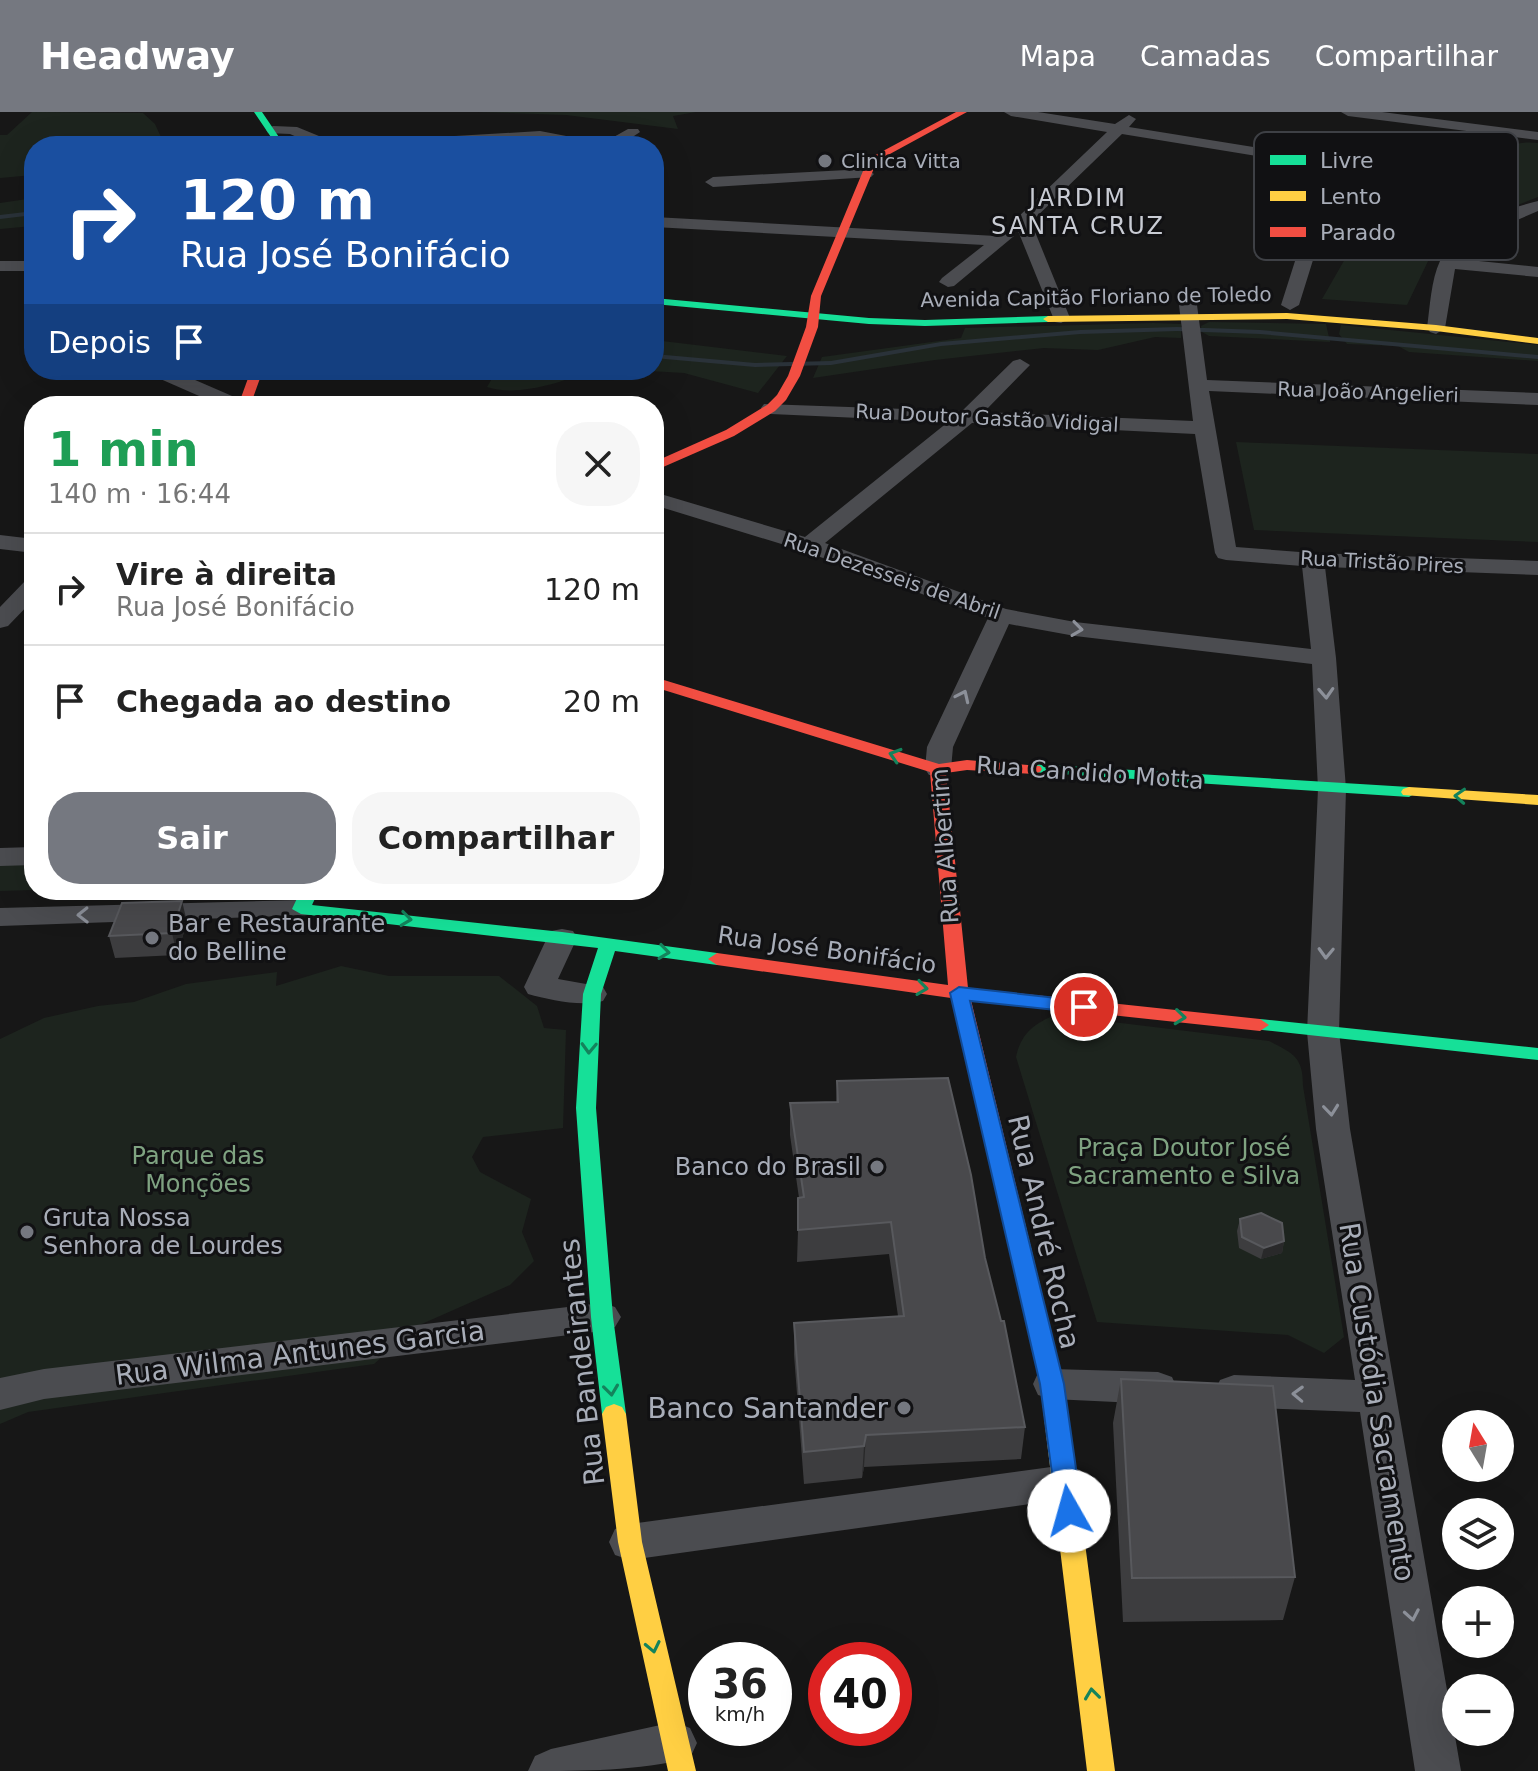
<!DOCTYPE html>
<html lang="pt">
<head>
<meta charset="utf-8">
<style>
  body { margin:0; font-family:"DejaVu Sans",sans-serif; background:#f6f6f6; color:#222; height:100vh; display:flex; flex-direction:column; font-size:30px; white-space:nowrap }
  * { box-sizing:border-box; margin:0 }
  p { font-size:26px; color:#767676 }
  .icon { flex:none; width:44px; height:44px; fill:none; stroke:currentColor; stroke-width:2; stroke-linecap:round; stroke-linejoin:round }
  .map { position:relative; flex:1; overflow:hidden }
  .drawer { position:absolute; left:24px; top:284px; width:640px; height:504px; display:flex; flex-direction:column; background:#fff; border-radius:32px; box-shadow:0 8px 32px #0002 }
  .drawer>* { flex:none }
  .guide { position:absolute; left:24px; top:24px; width:640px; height:244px; border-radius:32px; box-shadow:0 8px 32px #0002; background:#1a4fa0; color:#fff; overflow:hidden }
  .needle { width:52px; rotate:349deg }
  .buttons { position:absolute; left:1442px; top:1298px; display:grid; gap:16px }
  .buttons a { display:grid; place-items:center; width:72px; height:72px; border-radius:50%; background:#fff; box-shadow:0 8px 32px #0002; font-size:40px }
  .speed { position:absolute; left:688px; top:1530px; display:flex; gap:16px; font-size:40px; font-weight:700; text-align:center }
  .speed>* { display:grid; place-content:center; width:104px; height:104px; border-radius:50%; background:#fff; box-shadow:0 8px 32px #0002; line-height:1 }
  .speed small { font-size:20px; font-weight:400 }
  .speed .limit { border:12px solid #d22; background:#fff; color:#111 }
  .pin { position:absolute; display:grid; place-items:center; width:68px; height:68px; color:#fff; margin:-34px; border:4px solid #fff; border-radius:50%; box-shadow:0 2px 8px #0007 }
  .me { position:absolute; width:88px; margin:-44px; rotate:353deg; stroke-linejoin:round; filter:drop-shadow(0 0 6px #0008) }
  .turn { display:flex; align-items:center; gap:28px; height:168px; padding:0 24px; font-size:36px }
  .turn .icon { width:104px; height:104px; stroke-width:2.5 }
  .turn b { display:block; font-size:56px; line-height:68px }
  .then { display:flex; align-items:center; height:76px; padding:0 24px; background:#0003; gap:16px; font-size:30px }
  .round { display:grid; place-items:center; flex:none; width:84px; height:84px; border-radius:32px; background:#f6f6f6 }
  .head { display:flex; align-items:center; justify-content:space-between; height:136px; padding:0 24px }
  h1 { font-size:48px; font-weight:800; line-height:60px; color:#1e9e55 }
  .button { display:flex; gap:16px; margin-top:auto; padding:16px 24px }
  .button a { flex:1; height:92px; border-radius:32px; background:#757880; color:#fff; font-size:32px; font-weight:800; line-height:92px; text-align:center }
  .button a+a { background:#f6f6f6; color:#222 }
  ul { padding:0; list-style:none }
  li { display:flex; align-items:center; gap:24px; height:112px; padding:0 24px; border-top:2px solid #e0e0e0 }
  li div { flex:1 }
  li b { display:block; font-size:30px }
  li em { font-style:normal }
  header { display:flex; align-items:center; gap:48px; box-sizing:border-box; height:112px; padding:0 40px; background:#757880; color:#fff }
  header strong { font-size:38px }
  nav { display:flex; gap:44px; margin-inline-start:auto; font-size:28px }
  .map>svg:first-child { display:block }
  .green { fill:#1d241e }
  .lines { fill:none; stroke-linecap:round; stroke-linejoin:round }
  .stream { fill:#2a3239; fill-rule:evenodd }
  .street { fill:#4b4c50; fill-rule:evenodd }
  .fast { fill:#16e098; fill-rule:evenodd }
  .slow { fill:#ffcf43; fill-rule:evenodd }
  .jam { fill:#f24e42; fill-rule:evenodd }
  .wall { fill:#3d3d3f }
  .shaded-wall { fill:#29292a }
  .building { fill:#49494c; stroke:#58595d; stroke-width:2 }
  .oneway { stroke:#8c9099 }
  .oneway2 { stroke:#14835c }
  .route { fill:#1a73e8; stroke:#114b97; stroke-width:2 }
  .poi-dot { fill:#757880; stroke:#111113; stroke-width:3 }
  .labels { text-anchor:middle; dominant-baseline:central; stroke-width:6; stroke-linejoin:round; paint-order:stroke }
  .far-poi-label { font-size:20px; fill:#a8adb8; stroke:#111113; text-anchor:start }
  .far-street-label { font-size:20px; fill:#a8adb8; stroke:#111113 }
  .far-quarter-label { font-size:24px; letter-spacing:2px; fill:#c9ccd4; stroke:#111113 }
  .street-label { font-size:24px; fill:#a8adb8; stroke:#111113 }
  .poi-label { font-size:24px; fill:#a8adb8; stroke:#111113; text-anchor:start }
  .park-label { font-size:24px; fill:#7fa381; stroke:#111113 }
  .near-street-label { font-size:28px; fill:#a8adb8; stroke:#111113 }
  .near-poi-label { font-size:28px; fill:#a8adb8; stroke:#111113; text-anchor:end }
  .key { fill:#111113; stroke:#3e4045; stroke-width:2 }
  .key-label { font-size:22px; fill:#a8adb8 }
</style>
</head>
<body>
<header>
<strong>Headway</strong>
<nav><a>Mapa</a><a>Camadas</a><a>Compartilhar</a></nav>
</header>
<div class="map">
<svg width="1538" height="1659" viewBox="0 0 1538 1659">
  <rect width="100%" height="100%" fill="#171717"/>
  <!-- green -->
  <path class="green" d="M32,0L143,1L155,12L165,34H34V63L0,66V23H7Z
    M478,0H696L673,4L678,17L566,3Z
    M1424,29L1470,34L1472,40C1501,45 1509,27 1538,31V85L1469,112L1431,143L1407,193L1322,187L1349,140L1391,138L1404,108L1433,95L1453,78L1402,52Z
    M34,86V114L0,117V91Z
    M1209,210L1326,212L1330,230L1209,224L1202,220L1201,214Z
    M1153,211L1181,212V226L1155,225L1098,238L1044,236L935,248L813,266L822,245L961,226L965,216Z
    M1341,213L1538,233V249L1409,240L1398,234L1347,232L1339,222Z
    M654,228L787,244L758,281L684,261L632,258H654Z
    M397,258H591C562,271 516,285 487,275L494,263L391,262Z
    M1236,330L1538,342V430L1254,418Z
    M34,752V778L0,779V753Z
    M341,854L389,864H499L537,894L544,916L566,918L563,1016L483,1025L472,1045L480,1060L531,1087L522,1120L534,1149L510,1173L415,1215L374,1252L28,1300L0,1312V927L44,906L98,894L134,890L186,872L277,860L276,874Z
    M1055,903L1269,929C1294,942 1303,945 1303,974L1344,1225L1324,1241L1288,1223L1097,1210L1016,945C1021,922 1033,912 1055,903Z"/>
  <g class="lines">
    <!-- stream -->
    <path class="stream" d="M34,99V103L0,107V103Z
      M1177,215L1260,218L1538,243V247L1260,222L1177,219L1080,222L941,234L831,253L755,255L654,246V242L755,251L831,249L941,230L1080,218Z"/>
    <!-- street -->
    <path class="street" d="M1004,0H1038L1115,12L1129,3L1136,7L1129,15L1335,48L1342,55L1299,193L1290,198L1281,193L1325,55L1122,22L1031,110L1070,206L1061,211L1055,210L1014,109L1107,20L1011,4Z
      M1341,0H1382L1538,20V28L1348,4Z
      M273,14L297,15L336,31L540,19L603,31L628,17H638L640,20L619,34H575L540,27L422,34H317L290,22L268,21L266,18Z
      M866,57L874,62L871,65L713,75L705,70L713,65Z
      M1538,89V99L1478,125L1459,147L1538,155V165L1455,157L1445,216L1436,222L1430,220L1427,216C1430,195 1431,168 1440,149C1456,113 1502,98 1538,89Z
      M654,105L996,124L1006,119L1014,124L954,174L948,175L939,170L942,166L984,133L654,115Z
      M0,149H34V159H0Z
      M1188,188L1197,193L1207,268L1538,281V293L1209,279L1236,435L1313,441L1538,449V463L1325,455L1336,546L1346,677L1339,920L1350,1017L1461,1659H1415L1360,1300L1234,1295L1220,1290L1215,1279L1220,1268L1234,1263L1355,1268L1316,1017L1307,920L1318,677L1312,552L1075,524L1009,512L953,635L951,657L947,663H929L925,657L927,635L988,506L801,438L654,393V380L805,425L948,310L771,302L764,300L761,296L764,292L962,299L1013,249L1020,247L1030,253L984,300L1193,309L1179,193ZM972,311L1195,322L1215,441L1218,446L1226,448L1302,454L1311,537L1075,510L1006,497L825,431Z
      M146,258H172L246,290L249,294H222L149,262Z
      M0,423L34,427V441L0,437Z
      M34,466V487L8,514L0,516V495L26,468Z
      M34,735V753L0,754V736Z
      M301,788L311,791L316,797L311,803L0,814V796Z
      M562,817L573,819L577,826L558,867L603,875L607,882L603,889C581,895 550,888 528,882L524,875L547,826L551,819Z
      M602,1191L615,1195L621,1205L615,1215L602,1219L44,1287L0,1298V1266L44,1257Z
      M1052,1257L1158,1260L1172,1265L1177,1276L1172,1287L1158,1292L1052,1287L1038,1283L1033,1272L1038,1261Z
      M1066,1353L1080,1358L1086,1370L1080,1382L1066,1387L630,1448L615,1443L609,1430L615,1417L630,1412Z
      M674,1610L690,1616L697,1631L690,1646C639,1659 582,1659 528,1659L535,1644L551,1637Z"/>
    <!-- fast -->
    <path class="fast" d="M254,0H262L285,34H277Z
      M654,186L869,206L925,208L1048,204L1053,207L1048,210L925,214L869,212L654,192Z
      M1034,652L1409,675L1417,680L1409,685L1028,660L1026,657L1028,654Z
      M301,778H319L312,793L562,820L717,841L726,847L717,853L615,839L601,882L596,996L613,1205L626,1302L622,1309L614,1312L606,1309L602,1302L591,1205L576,996L583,882L598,836L301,802L292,797Z
      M1260,907L1538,936V948L1253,917L1251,913L1253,909Z"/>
    <!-- slow -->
    <path class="slow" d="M1287,201L1436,213L1538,226V232L1436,219L1287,207L1048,210L1043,207L1048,204Z
      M1409,675L1538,683V693L1403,683L1401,680L1403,677Z
      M1014,1103L1021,1105L1025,1111L1064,1272L1115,1659H1087L1040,1272L1003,1111L1007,1105Z
      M614,1292L622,1295L626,1302L642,1430L696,1659H668L618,1430L602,1302L606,1295Z"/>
    <!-- jam -->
    <path class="jam" d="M956,0H967L877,49L821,184L818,215L800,264L786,288L775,299L734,324L654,359V350L726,318L767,293L777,283L788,264L806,215L811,184L868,47Z
      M251,258H263L250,294H238Z
      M654,565L939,652L967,648L1040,654L1042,657L1040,660L1034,662L967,658L946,661L968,876L1260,907L1269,913L1260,919L971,888L1025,1111L1021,1117L1014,1119L1007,1117L951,886L717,853L708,847L717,841L948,873L930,660L654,575Z"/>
  </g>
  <!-- wall -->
  <path class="wall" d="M187,810L177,843L115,846L109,824Z
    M837,969L985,1146L1025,1315L1021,1347L864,1355L862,1366L804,1372L794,1243V1211L898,1204L889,1142L797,1150L799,1086L790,1023V991L836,990Z
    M1240,1107L1284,1129L1282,1141L1261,1147L1239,1136L1237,1119Z
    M1121,1267L1295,1465L1283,1508L1123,1510L1113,1311Z"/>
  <!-- shaded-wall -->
  <path class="shaded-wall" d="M182,789L187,810L177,843L172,821Z
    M1284,1129L1282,1141L1261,1147L1264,1136Z
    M866,1323L864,1355L862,1366L864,1334Z"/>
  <!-- building -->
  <path class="building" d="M182,789L172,821L109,824L122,791Z
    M948,966L971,1063L985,1146L1001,1209H1004L1025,1315L866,1323L864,1334L804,1340L794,1211L904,1204L891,1110L798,1118V1086L804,1085L790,991L838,990L837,969Z
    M1261,1101L1282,1111L1284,1129L1264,1136L1242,1125L1240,1107Z
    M1121,1267L1273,1274L1295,1465L1132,1466Z"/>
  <!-- one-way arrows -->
  <defs><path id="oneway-chevron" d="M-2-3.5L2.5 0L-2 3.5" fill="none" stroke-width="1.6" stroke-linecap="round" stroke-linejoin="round" transform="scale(2)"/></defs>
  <g class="oneway">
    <use href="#oneway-chevron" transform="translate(1077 517) rotate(8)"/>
    <use href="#oneway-chevron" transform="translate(1326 581) rotate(87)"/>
    <use href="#oneway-chevron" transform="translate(963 584) rotate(-65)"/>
    <use href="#oneway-chevron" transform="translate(83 803) rotate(179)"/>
    <use href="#oneway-chevron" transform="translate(1326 841) rotate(92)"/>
    <use href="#oneway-chevron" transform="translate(1331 998) rotate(84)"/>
    <use href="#oneway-chevron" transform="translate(1298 1282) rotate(-178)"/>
    <use href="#oneway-chevron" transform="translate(1412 1503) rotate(80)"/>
  </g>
  <g class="oneway2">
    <use href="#oneway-chevron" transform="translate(895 643) rotate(-163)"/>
    <use href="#oneway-chevron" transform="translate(1460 684) rotate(-177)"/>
    <use href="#oneway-chevron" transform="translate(406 807) rotate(7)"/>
    <use href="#oneway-chevron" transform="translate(664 840) rotate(8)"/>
    <use href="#oneway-chevron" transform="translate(922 876) rotate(8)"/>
    <use href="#oneway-chevron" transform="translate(1180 905) rotate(6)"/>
    <use href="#oneway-chevron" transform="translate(589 936) rotate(92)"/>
    <use href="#oneway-chevron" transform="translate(611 1278) rotate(83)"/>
    <use href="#oneway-chevron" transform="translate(653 1535) rotate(78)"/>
    <use href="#oneway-chevron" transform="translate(1092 1582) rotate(-97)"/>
  </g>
  <!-- route -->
  <path class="route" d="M959,875L1084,889L1094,895L1084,901L970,889L1064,1272L1082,1399L1078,1407L1069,1410L1060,1407L1057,1399L1040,1272L950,881Z"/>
  <!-- markers -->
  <g class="poi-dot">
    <circle cx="825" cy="49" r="8"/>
    <circle cx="152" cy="826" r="8"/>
    <circle cx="877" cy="1055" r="8"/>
    <circle cx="27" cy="1120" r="8"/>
    <circle cx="904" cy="1296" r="8"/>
  </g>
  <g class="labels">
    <!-- far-poi labels -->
    <g class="far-poi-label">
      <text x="841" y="49">Clinica Vitta</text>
    </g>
    <!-- far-street labels -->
    <g class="far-street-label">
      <text transform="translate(1096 185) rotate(-1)">Avenida Capitão Floriano de Toledo</text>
      <text transform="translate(1368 280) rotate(2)">Rua João Angelieri</text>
      <text transform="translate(987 306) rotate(3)">Rua Doutor Gastão Vidigal</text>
      <text transform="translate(1382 450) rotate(3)">Rua Tristão Pires</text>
      <text transform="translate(892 464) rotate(19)">Rua Dezesseis de Abril</text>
    </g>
    <!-- far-quarter labels -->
    <g class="far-quarter-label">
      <text x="1078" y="86">JARDIM<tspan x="1078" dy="28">SANTA CRUZ</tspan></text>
    </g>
    <!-- street labels -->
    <g class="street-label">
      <text transform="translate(1090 661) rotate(4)">Rua Candido Motta</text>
      <text transform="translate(945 734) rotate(-94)">Rua Albertim</text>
      <text transform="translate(827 838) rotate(8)">Rua José Bonifácio</text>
    </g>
    <!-- poi labels -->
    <g class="poi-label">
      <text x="168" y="812">Bar e Restaurante<tspan x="168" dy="28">do Belline</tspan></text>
      <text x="861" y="1055" text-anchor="end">Banco do Brasil</text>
      <text x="43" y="1106">Gruta Nossa<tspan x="43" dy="28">Senhora de Lourdes</tspan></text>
    </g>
    <!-- park labels -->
    <g class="park-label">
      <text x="1184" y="1036">Praça Doutor José<tspan x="1184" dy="28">Sacramento e Silva</tspan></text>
      <text x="198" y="1044">Parque das<tspan x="198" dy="28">Monções</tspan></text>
    </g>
    <!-- near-street labels -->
    <g class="near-street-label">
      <text transform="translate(1044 1120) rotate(77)">Rua André Rocha</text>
      <text transform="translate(300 1241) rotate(-7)">Rua Wilma Antunes Garcia</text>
      <text transform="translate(582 1250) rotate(-96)">Rua Bandeirantes</text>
      <text transform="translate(1377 1290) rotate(81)">Rua Custódia Sacramento</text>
    </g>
    <!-- near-poi labels -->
    <g class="near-poi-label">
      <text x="888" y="1296">Banco Santander</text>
    </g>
  </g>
  <!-- legend -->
  <rect x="1254" y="20" width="264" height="128" rx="12" class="key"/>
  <rect x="1270" y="43" width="36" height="10" fill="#16e098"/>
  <rect x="1270" y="79" width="36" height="10" fill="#ffcf43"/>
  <rect x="1270" y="115" width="36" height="10" fill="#f24e42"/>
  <g class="key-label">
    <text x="1320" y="56">Livre</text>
    <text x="1320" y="92">Lento</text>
    <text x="1320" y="128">Parado</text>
  </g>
</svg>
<div class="buttons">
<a><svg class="needle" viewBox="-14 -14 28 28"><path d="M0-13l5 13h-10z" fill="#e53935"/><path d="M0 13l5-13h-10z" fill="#767676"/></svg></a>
<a><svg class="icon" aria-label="layers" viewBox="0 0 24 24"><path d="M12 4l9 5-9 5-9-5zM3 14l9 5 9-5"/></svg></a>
<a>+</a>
<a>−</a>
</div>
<div class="speed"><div>36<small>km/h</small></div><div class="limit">40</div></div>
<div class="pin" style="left:1084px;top:895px;background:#d93025"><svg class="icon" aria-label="arrive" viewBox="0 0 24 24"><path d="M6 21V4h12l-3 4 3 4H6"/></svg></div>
<svg class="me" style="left:1069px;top:1399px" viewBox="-20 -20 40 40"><circle r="19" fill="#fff"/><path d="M0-13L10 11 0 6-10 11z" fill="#1a73e8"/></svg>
<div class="guide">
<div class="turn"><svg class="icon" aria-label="right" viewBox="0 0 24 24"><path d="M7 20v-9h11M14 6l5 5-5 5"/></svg><div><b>120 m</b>Rua José Bonifácio</div></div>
<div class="then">Depois<svg class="icon" aria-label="arrive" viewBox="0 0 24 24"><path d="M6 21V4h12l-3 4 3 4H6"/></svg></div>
</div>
<section class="drawer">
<div class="head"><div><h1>1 min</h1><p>140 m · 16:44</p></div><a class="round"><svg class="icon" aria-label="close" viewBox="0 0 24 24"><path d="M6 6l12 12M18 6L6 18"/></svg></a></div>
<ul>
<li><svg class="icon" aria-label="right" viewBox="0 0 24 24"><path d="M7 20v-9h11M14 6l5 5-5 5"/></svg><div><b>Vire à direita</b><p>Rua José Bonifácio</p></div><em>120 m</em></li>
<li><svg class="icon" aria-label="arrive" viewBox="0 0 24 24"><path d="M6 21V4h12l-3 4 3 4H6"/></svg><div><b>Chegada ao destino</b></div><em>20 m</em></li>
</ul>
<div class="button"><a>Sair</a><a>Compartilhar</a></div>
</section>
</div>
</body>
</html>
